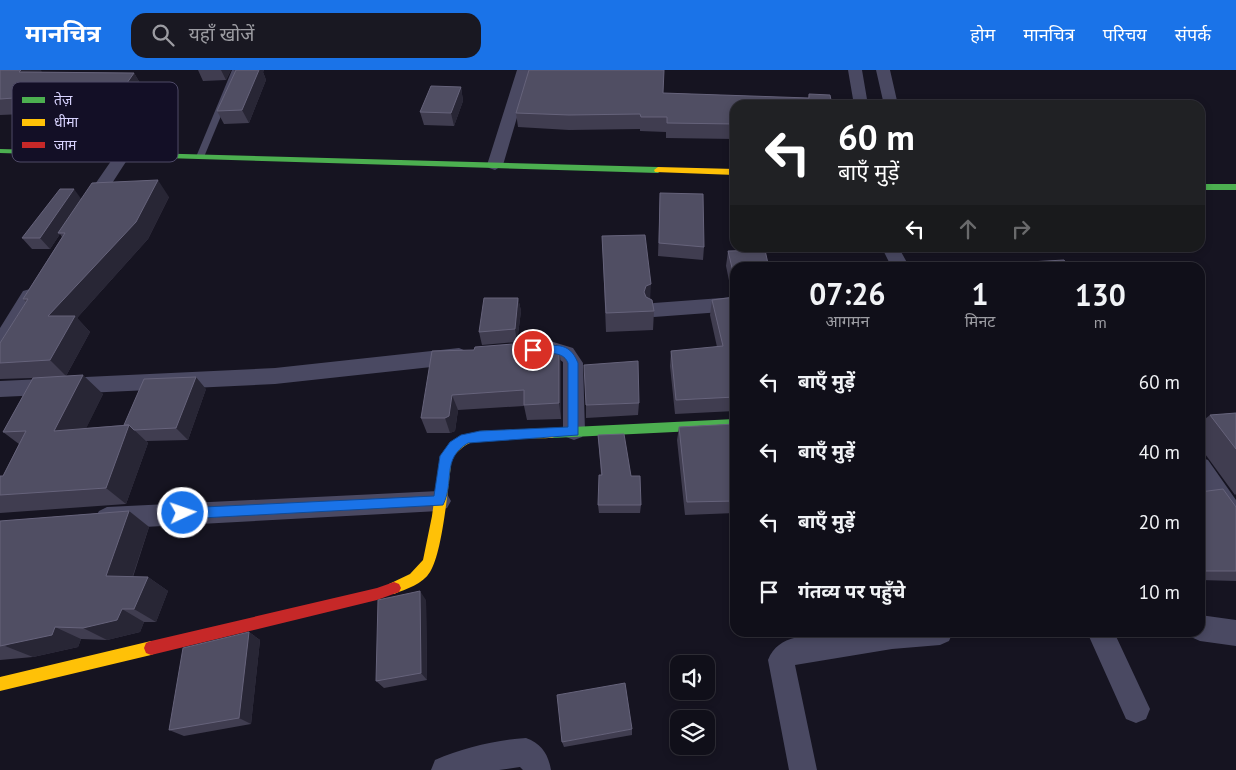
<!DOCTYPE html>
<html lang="hi">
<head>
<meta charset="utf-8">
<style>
  body { margin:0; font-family:"PT Sans","Noto Sans Devanagari",sans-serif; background:#191822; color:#f1f3f6; height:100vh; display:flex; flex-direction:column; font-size:19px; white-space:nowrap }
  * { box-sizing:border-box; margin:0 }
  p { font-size:16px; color:#9c9ca2 }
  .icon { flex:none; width:28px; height:28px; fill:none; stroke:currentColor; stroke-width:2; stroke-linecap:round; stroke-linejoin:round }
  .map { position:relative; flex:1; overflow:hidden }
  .drawer { position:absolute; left:730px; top:192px; width:475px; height:375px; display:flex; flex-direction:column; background:#100f19; border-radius:15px; box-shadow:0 2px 8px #0003,0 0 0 1px #302f38 }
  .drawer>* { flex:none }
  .top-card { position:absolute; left:730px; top:30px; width:475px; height:152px; border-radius:15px; box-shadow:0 2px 8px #0003,0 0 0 1px #302f38; background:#202124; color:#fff; overflow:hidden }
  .controls { position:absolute; left:670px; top:585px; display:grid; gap:10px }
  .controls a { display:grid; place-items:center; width:45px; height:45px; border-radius:10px; background:#100f19; box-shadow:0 2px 8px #0003,0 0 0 1px #302f38; font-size:25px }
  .pin { position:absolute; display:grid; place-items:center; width:42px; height:42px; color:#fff; margin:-21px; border:2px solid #fff; border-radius:50%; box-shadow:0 1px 5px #0007 }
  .me { position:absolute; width:55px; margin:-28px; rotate:87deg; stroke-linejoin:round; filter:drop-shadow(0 0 4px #0008) }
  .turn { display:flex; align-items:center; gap:18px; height:105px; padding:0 25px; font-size:22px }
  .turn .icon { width:65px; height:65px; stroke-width:2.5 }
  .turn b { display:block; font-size:35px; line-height:42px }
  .lanes { display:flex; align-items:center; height:48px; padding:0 25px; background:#0003; justify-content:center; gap:25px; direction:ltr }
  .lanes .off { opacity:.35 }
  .eta { display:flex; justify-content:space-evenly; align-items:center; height:85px; text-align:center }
  .eta b { font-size:30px; font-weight:700; line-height:35px }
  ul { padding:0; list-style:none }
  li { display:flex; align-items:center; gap:15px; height:70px; padding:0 25px }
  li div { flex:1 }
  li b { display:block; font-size:19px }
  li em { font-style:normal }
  header { display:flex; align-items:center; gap:30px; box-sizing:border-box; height:70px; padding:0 25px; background:#1a73e8; color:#fff }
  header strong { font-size:24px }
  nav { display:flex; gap:28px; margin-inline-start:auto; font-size:18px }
  .search { width:350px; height:45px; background:#191822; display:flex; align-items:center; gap:12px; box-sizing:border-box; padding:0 18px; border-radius:15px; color:#9c9ca2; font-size:19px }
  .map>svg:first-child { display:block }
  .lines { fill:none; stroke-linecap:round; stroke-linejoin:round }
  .lane { fill:#4a4962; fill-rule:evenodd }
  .street { fill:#4a4962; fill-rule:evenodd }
  .fast { fill:#4caf50; fill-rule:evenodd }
  .slow { fill:#ffc107; fill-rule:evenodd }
  .jam { fill:#c62828; fill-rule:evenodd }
  .wall { fill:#403d50 }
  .shaded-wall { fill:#282635 }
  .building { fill:#504e63; stroke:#66637b }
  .route { fill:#1a73e8; stroke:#114b97 }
  .key { fill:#130f26; stroke:#4e4a67; stroke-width:1 }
  .key-label { font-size:14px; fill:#d9d4ff }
</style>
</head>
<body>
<header>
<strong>मानचित्र</strong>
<div class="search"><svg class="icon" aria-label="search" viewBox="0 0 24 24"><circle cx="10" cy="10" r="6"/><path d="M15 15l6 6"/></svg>यहाँ खोजें</div>
<nav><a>होम</a><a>मानचित्र</a><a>परिचय</a><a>संपर्क</a></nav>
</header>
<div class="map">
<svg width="1236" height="700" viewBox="0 0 1236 700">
  <rect width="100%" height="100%" fill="#161421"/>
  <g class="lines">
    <!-- lane -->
    <path class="lane" d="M232,0H240L204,87L197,89L196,87Z"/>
    <!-- street -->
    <path class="street" d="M517,0H531L503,95L495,100L489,98L487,95Z
      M848,0H862L868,35H854Z
      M876,0H890L898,35H884Z
      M123,79L131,84L94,141H82L80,137L82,133L118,81Z
      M882,178H899L910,198H892Z
      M30,219L37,221L39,226L7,279L0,281V258L23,221Z
      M735,227V241L654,247L647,245L645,240L647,235L654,233Z
      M550,271L573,278L583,293L585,361L582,367L574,370L566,367L563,361V292L556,287H532L525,285L522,280L525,275Z
      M459,278L466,281L469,286L466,291L459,294L275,314L0,327V311L275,298Z
      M1200,387L1208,390L1236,430V460L1228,456L1200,415Z
      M439,421L447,424L451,431L447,438L439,441L107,459L99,455L95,448L99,441L107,437Z
      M1200,545L1236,550V576L1200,571L1191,567L1189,562H1200Z
      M833,562H953L949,571L940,575L892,579L795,595L817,700H789L768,590C779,563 807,567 833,562Z
      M1087,562H1114L1150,639L1146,649L1136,653L1126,649Z
      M526,668C542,674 548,684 551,700H523L520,697L499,700H431L435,690C463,678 496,670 526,668Z"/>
    <!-- fast -->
    <path class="fast" d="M0,79L658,97L662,100L658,103L0,83Z
      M1200,114H1236V120H1200Z
      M735,349V359L552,368L548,366L546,363L548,360L552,358Z"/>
    <!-- slow -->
    <path class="slow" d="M658,97L735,99V105L655,102L654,100Z
      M552,358L556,360L558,363L556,366L552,368C530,369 490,366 470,373C463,376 457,382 452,388C448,414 443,482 430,502C423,514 406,519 394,524L389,522L387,518L389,514L410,504L423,490L432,446L440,386L449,375L461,367L480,361Z
      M151,571L156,573L158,578L156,583L151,585L0,621V607Z"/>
    <!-- jam -->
    <path class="jam" d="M394,512L399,514L401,518L399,522L377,530L151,585L146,583L144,578L146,573L151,571L377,518Z"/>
  </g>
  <!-- wall -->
  <path class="wall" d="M0,0L42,2L134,3L143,18L120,53L32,54L24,44L0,45Z
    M198,0H231L226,10L203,11Z
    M234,0H264L263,2L266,10L249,53L224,54L217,41L235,2Z
    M461,17L463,31L454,56L424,55L420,42Z
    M663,23L808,28L809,24L832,35H735V69L666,68V62L640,61V59L569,60L518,57L516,43Z
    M660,123L704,177L703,190L658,186Z
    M169,127L148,169L77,248L90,262L66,306L103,324L86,358L124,355L206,319L188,370L146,371L148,373L126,434L0,443V406H3L19,374L3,362L33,308L0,309V273L26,232L23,229L62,167L60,164L50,179H32L22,168L81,129Z
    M602,166L650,228L654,241L653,260L606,262Z
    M728,181L735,198V226L732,225L726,196Z
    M735,227V341L675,344L670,296L671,281L717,277L710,245L712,230Z
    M518,228L521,241L517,272L482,275L479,262Z
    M474,280L561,294V349L527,350L524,336L458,340L455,361L450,363H427L421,348Z
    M639,333L638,345L586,348V335Z
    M1236,343V424L1235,425L1200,377V353L1210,345Z
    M735,354V443L685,445L677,370L679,357Z
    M598,365L631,406L641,435L640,443H599L598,435L601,405Z
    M1200,422L1236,437V511L1200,510Z
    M129,441L149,457L133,507H148L168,521L156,552H144L140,562L107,570L81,569L78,577L33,587L0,590V451Z
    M426,530L427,610L384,618L376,611Z
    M249,562L260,570L251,654L184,666L169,660Z
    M632,659V665L564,677L562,672Z"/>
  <!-- shaded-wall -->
  <path class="shaded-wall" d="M21,0H41L42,2H19Z
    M221,0H231L226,10Z
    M256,0H264L263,2L266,10L249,53L242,40Z
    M134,3L143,18L120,53L110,37Z
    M461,17L463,31L454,56L451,43Z
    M158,110L169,127L148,169L77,248L90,262L66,306L50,290L48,246Z
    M74,119L82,130L58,163L60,164L50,179L40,168Z
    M651,214L650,232L645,234L644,222L646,216Z
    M518,228L521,241L517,272L515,259Z
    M559,278L561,294V349L559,333Z
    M83,305L103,324L76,379L54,361Z
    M196,307L206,319L188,370L176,358Z
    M452,325L458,340L455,361L450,363L445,348Z
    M129,355L148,373L126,434L106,418Z
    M129,441L149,457L128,520L106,506Z
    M148,507L168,521L156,552L134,539Z
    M420,521L426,530L427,610L421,603Z
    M122,539L144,552L140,562L107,570L83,558Z
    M55,557L81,569L78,577L33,587L5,576Z
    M249,562L260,570L251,654L239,648Z"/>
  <!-- building -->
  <path class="building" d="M0,0H21L19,2L134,3L110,37L20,38L28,27L0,29Z
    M236,0H259L242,40L217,41Z
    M529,0H664L663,23L809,28V24L830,25L832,35H735V54L667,53V47H641L640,44L569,45L516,43Z
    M431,16L461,17L451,43L420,42Z
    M974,31H1004L1006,35H976Z
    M158,110L136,152L48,246H75L50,290L0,293V273L28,229H23L65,163H58L92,113Z
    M60,119H74L40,168H22Z
    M660,123L703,124L704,177L659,173Z
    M645,165L651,214L646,216L644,222L646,227L652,230L654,241L606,243L602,166Z
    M765,180L769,198H735V210L728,181Z
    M1064,190L1069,198H925Z
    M905,192L908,198H850V196Z
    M735,227V327L676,330L671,281L723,276L712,230Z
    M484,228H518L515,259L479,262Z
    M551,271L559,278V333L524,335V320L452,325L449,346L445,348H421L432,281L474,280L475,277Z
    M638,291L639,333L586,335L584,295Z
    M83,305L54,361L129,355L106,418L0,425V406H3L26,361L3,362L33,308Z
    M196,307L176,358L134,360L129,355H124L144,309Z
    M1236,343V379L1210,345Z
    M735,354V431L687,432L679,357Z
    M624,364L631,406H640L641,435H598L599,405H602L598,365Z
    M1223,419L1236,437V501H1200V422Z
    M129,441L106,506L148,507L134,539H122L117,550L83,558L55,557L52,565L0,576V451Z
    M420,521L421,603L376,611L378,530Z
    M249,562L239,648L169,660L183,578Z
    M625,613L632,659L562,672L557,625Z"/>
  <!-- route -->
  <path class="route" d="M533,276C554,276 569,270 578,293V365L468,373C441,389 455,411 443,435L183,449L178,447L176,443L178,439L183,438L434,426L440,386L450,372L461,365L480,361L568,357V293C562,278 543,286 530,283L528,280Z"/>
  <!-- legend -->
  <rect x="12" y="12" width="166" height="80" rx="8" class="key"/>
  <rect x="22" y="27" width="23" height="6" fill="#4caf50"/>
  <rect x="22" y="49" width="23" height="7" fill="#ffc107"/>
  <rect x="22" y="72" width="23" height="6" fill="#c62828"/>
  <g class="key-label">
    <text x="54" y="35">तेज़</text>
    <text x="54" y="57">धीमा</text>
    <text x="54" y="80">जाम</text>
  </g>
</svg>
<div class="controls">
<a><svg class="icon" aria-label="sound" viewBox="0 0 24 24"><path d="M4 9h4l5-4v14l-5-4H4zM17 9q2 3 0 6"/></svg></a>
<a><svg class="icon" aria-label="layers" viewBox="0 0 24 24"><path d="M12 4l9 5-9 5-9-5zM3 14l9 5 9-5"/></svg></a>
</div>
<div class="pin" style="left:533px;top:280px;background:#d93025"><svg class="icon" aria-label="arrive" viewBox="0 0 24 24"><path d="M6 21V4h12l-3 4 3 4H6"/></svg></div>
<svg class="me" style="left:183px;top:443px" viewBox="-20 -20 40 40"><circle r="17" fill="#1a73e8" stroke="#fff" stroke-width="3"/><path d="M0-11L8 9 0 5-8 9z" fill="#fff"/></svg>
<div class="top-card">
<div class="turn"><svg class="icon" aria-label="left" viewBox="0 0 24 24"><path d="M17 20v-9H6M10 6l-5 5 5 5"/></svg><div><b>60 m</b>बाएँ मुड़ें</div></div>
<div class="lanes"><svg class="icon" aria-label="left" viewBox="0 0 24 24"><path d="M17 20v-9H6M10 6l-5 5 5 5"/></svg><svg class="icon off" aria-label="ahead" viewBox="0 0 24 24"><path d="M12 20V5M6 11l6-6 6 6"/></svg><svg class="icon off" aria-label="right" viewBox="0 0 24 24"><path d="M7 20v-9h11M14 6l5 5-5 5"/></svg></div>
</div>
<section class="drawer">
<div class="eta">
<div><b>07:26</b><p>आगमन</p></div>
<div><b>1</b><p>मिनट</p></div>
<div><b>130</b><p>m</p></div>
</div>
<ul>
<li><svg class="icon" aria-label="left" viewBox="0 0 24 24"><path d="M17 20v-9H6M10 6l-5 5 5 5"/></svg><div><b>बाएँ मुड़ें</b></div><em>60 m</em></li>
<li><svg class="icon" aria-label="left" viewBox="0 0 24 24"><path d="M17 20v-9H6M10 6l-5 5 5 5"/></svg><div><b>बाएँ मुड़ें</b></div><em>40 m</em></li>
<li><svg class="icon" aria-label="left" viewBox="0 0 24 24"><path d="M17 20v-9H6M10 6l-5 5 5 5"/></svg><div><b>बाएँ मुड़ें</b></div><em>20 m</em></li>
<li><svg class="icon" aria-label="arrive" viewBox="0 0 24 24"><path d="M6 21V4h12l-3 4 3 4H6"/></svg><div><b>गंतव्य पर पहुँचे</b></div><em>10 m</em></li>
</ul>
</section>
</div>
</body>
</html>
